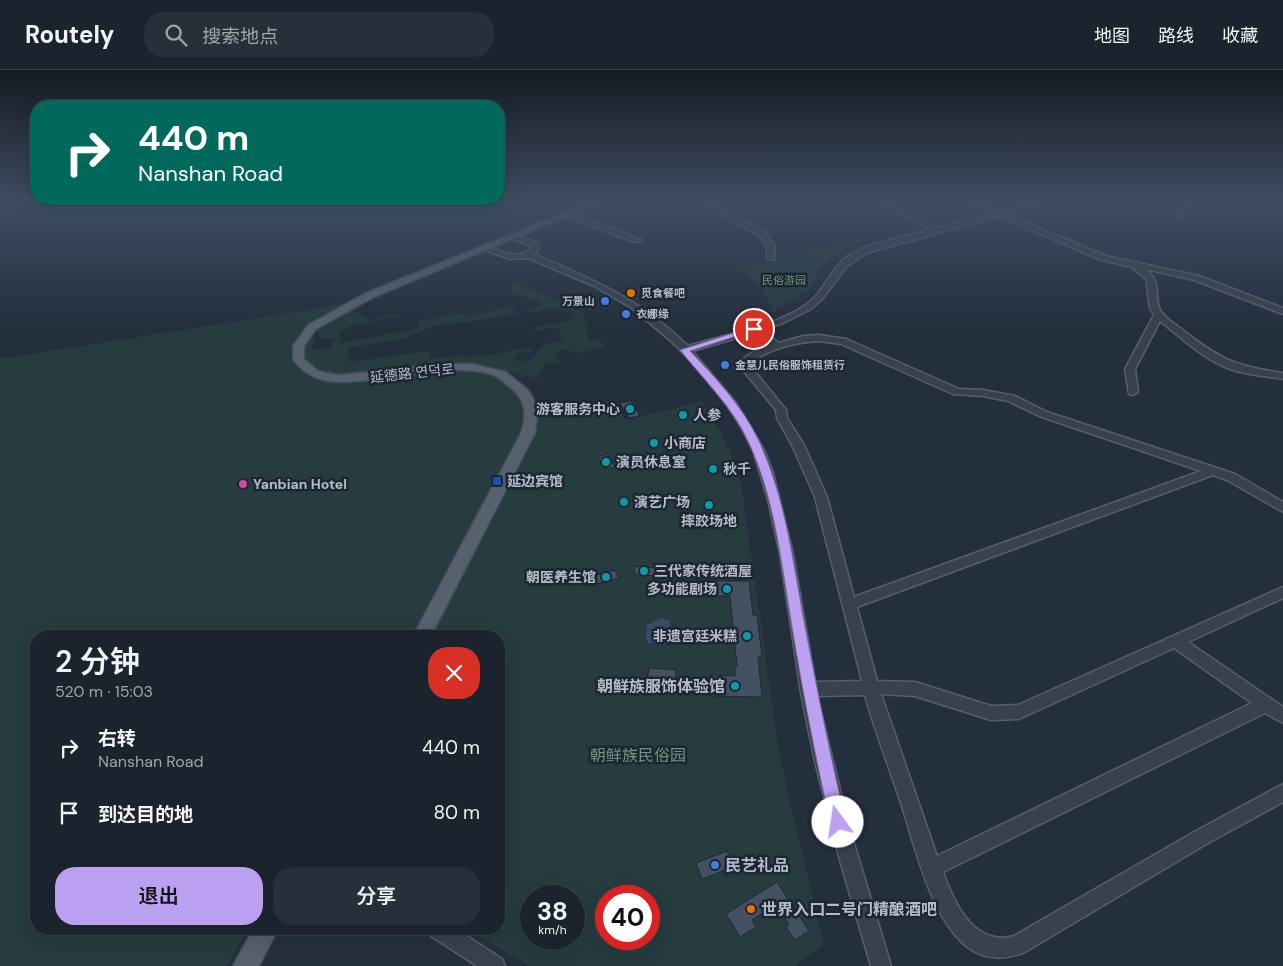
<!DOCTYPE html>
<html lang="zh">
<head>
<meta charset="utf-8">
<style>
  body { margin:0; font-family:"DM Sans","Noto Sans SC","Noto Sans KR",sans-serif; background:#282f3a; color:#f1f3f6; height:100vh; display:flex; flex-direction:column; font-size:19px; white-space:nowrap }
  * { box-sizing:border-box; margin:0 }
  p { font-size:16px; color:#a0a4aa }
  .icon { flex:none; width:28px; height:28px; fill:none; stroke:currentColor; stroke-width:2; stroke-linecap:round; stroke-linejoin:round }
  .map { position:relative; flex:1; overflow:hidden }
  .side { position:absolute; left:30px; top:560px; width:475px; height:305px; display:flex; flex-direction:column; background:#1b232e; border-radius:20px; box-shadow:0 5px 20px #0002,0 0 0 1px #39404a }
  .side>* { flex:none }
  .hud { position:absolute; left:30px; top:30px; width:475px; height:105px; border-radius:20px; box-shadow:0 5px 20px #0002,0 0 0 1px #39404a; background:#00695c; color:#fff; overflow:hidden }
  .speed { position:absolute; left:520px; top:815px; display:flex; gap:10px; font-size:25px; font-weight:700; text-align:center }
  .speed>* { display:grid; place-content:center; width:65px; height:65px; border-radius:50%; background:#1b232e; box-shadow:0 5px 20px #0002,0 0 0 1px #39404a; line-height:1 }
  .speed small { font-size:12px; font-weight:400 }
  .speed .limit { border:8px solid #d22; background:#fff; color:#111 }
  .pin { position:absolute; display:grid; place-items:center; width:42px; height:42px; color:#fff; margin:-21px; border:2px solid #fff; border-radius:50%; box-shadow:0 1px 5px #0007 }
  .me { position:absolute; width:55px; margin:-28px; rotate:346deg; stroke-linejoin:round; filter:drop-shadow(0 0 4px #0008) }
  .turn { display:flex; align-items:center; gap:18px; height:105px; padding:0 25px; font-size:22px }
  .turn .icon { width:65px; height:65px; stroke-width:2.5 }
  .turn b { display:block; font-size:35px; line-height:42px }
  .round { display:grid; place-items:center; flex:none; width:52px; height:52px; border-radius:20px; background:#282f3a }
  .overview { display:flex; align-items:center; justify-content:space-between; height:85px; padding:0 25px }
  h1 { font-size:30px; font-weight:600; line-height:38px }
  .button { display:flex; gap:10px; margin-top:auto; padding:10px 25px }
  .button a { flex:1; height:58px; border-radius:20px; background:#bca0f2; color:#111; font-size:20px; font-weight:600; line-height:58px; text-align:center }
  .button a+a { background:#282f3a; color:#f1f3f6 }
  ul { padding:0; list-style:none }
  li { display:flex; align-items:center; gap:15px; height:65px; padding:0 25px }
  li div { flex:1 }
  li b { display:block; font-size:19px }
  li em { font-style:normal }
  header { display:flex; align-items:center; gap:30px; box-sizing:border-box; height:70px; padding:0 25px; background:#1b232e; border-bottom:1px solid #39404a }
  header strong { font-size:24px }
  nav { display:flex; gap:28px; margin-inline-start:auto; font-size:18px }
  .search { width:350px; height:45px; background:#282f3a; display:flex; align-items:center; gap:12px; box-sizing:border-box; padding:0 18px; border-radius:20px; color:#a0a4aa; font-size:19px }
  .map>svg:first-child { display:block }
  .green { fill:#263c3f; fill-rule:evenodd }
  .water { fill:#394c67 }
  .building { fill:#455162; stroke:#1f2835 }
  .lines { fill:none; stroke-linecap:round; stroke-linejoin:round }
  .minor-casing { stroke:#565f6c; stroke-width:3 }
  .major-casing { stroke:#414a57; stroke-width:3 }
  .minor { fill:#38414e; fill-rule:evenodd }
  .major { fill:#56606e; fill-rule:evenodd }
  .route { fill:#bca0f2; stroke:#7a689d }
  .food-dot { fill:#e8710a; stroke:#1d2633; stroke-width:2 }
  .shop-dot { fill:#3f7fe0; stroke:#1d2633; stroke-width:2 }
  .culture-dot { fill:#0f9aa8; stroke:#1d2633; stroke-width:2 }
  .transit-dot { fill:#1a4fb4; stroke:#1d2633; stroke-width:2 }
  .hotel-dot { fill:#d1479c; stroke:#1d2633; stroke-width:2 }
  .labels { text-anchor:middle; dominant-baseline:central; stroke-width:5; stroke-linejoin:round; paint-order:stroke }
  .far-park-label { font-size:11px; fill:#6b9a76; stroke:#1d2633 }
  .far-poi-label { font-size:11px; font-weight:bold; fill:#b4bcc9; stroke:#1d2633; text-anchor:start }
  .street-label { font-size:14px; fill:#b4bcc9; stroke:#1d2633 }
  .poi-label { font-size:14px; font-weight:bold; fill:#b4bcc9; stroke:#1d2633; text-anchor:start }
  .near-poi-label { font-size:16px; font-weight:bold; fill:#b4bcc9; stroke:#1d2633; text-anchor:start }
  .near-park-label { font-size:16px; fill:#6b9a76; stroke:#1d2633 }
</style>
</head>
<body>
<header>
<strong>Routely</strong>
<div class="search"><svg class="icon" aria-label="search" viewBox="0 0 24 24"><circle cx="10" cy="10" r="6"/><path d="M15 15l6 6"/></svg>搜索地点</div>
<nav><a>地图</a><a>路线</a><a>收藏</a></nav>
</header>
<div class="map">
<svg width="1283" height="896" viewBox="0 0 1283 896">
  <rect width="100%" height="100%" fill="#242f3e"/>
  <!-- green -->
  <path class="green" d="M65,132H73L71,136L74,139C99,148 116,132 138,132C121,142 81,152 64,141L62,139Z
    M867,168L832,187L820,200L808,221L771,243L768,241L773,239L766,228L763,218C753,211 749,203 739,198L774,190L776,182L784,187Z
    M517,213L582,243L585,246L584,250L588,256L587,262L591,271L600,270L604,277L580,283L571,282L569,279L560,280L556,283L559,294L545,293L537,308L473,295L456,294L342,306L319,302L304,293L301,277L304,271L312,265L314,268L311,280L330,278L334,269L320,268V264L315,262L323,255L353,240L372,251C383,246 393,240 403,246L352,255L339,263L340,273L417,259V253L419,251L453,243L471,245L511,236L517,242L511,245L431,257L402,269L347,278L349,292L429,281L431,289L462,286L473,287L531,278H534L532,281L515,285L517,292L532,290L537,284V281L547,274L563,270L558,257L537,261L531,258L569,251L576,246L573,241L553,238L527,242L522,241L541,236L538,230C528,226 517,227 508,220L514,218L511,216Z
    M351,233C323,247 298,253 290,285L292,293L298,299L317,308L443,300H471L493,304L513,314L527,336L524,363L411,566H36V859H248L227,896H0V289Z
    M613,330L626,350L701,332C719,355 733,385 741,413L778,675L791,739L824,874L794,896H530L467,859H499V566H429L528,379L534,361L535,348ZM531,826H574V869H531ZM606,826H649V869H606Z"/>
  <!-- water -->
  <path class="water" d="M661,548L670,551V571L667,574L648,573L646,569L647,555Z"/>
  <!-- building -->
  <path class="building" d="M1186,132H1197L1184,151L1173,149Z
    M631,331L640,346L629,348L620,333Z
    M607,384L615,397L605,399L598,387Z
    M635,496L655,498L654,506L634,504Z
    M615,500L619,508L596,514L593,506Z
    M703,511H749L753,545H757L762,587H758L762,627L709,626V605L735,606V596H737L730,526H704Z
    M649,598L676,600L675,612L647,610Z
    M727,781L733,797L702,809L696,793Z
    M777,812L809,861L795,870L786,857L789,855L776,834L752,850L756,857L740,867L726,844Z"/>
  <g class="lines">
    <!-- minor casing -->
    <g class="minor-casing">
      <path id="minor" d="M702,132H710L765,162L775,176L774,190L767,188V176L759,166Z
        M878,132H886L939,158L993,144L968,132C980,132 987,139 999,141C1007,143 1029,132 1042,132L1006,144L1106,186L1199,206L1283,238V244L1194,210L1145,199C1163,212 1153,225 1160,240C1164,248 1174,253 1180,258C1219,289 1234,296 1283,303V309C1265,306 1247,305 1230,299C1203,289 1182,268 1160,251L1135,299L1138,322L1133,325L1129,324L1125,299L1154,245L1150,238L1146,209L1132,197L1101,190L999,146L866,183L847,196L822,229L811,239L783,253L762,260L779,273L803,266L819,265L846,269L959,319L983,320L1015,326L1047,342L1235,404L1283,432V442L1227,410L1213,405L857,537L877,611L915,612L991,636L1018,635L1283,517V528L1188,572L1283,637V653L1265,643L943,802C954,833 974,877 1014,866L1196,761L1283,714V732L1208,773L1025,882C1003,891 983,890 965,875C930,845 915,776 901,733C889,697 875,661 865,625L817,626L850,760L891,896H871L841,794L815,692L801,623L780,484L768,430L753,380L741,357L727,335L691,291L671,271L632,238L594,216L528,188L510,189L479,178L483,176C499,180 516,191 531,179L530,176L510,168L509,166L513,164L537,173L539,180L534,184C594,210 640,229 688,276C727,264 771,258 806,235C822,224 829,204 842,191C863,172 905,167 932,160ZM754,263L770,276C759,279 748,283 740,292L742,299L776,340L777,348L792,375L815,427L862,611L815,612L793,484L773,403L764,380L736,333L692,281ZM819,271L841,274L953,324L983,326L1008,331L1039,346L1201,401L854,527L827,427L804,375L787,348L786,340L752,298L750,293C768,279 796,272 819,271ZM1174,578L1252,633L937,786L881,624L915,626L991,650L1019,649Z
        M564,142H570L642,170L635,172L564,146Z
        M428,859H456L502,889L505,896H477L431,866Z"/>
    </g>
    <!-- major casing -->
    <g class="major-casing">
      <path id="major" d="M591,132H601L374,227L316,259L304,276V289L318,301L339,305L439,294H473L506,302L528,320L533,328L538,342L535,363L431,566H413L521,363C527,345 526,331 511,318C507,315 503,311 499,308C467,288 379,313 340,312C320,312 305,305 293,290V276L308,255L366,223Z
        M253,859H278L259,896H233Z"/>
    </g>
    <!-- minor -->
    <use href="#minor" class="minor"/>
    <!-- major -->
    <use href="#major" class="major"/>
  </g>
  <!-- sky -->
  <linearGradient id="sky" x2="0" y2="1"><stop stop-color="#141a22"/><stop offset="0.51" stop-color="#3f4d63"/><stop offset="1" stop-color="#3f4d63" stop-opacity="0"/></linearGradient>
  <rect width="1283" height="257" fill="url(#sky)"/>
  <!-- route -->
  <path class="route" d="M752,257L759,259L690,281C716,308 743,337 759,371C785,427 793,491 804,551C817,619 830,685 846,752L844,758L838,760L832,758L830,752C815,685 802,619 791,551C781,491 774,426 748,371C732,336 704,310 680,280Z"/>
  <!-- markers -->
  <g class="food-dot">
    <circle cx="631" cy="223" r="5"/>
    <circle cx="751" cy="839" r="5"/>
  </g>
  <g class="shop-dot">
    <circle cx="605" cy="231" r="5"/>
    <circle cx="626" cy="244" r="5"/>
    <circle cx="725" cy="295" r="5"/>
    <circle cx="715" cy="795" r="5"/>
  </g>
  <g class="culture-dot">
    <circle cx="630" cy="339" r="5"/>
    <circle cx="683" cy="345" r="5"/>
    <circle cx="654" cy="373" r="5"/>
    <circle cx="606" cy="392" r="5"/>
    <circle cx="713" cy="399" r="5"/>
    <circle cx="624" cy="432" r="5"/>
    <circle cx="709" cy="435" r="5"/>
    <circle cx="644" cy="501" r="5"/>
    <circle cx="606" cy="507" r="5"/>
    <circle cx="727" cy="519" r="5"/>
    <circle cx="747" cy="566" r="5"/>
    <circle cx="735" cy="616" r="5"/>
  </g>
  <rect class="transit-dot" x="492" y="406" width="10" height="10" rx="2.5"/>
  <circle class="hotel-dot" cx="243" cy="414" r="5"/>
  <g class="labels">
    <!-- far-park labels -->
    <g class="far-park-label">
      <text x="784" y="210">民俗游园</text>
    </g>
    <!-- far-poi labels -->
    <g class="far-poi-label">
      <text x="641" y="223">觅食餐吧</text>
      <text x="595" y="231" text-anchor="end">万景山</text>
      <text x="636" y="244">衣娜缘</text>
      <text x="735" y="295">金慧儿民俗服饰租赁行</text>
    </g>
    <!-- street labels -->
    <g class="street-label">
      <text transform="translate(412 303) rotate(-6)">延德路 연덕로</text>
    </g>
    <!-- poi labels -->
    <g class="poi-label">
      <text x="620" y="339" text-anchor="end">游客服务中心</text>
      <text x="693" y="345">人参</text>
      <text x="664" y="373">小商店</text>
      <text x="616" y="392">演员休息室</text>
      <text x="723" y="399">秋千</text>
      <text x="507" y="411">延边宾馆</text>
      <text x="253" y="414">Yanbian Hotel</text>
      <text x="634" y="432">演艺广场</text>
      <text x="709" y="451" text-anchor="middle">摔跤场地</text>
      <text x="654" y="501">三代家传统酒屋</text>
      <text x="596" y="507" text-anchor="end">朝医养生馆</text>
      <text x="717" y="519" text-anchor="end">多功能剧场</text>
      <text x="737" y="566" text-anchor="end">非遗宫廷米糕</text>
    </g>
    <!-- near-poi labels -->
    <g class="near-poi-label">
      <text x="725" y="616" text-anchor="end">朝鲜族服饰体验馆</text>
      <text x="725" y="795">民艺礼品</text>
      <text x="761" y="839">世界入口二号门精酿酒吧</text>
    </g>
    <!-- near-park labels -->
    <g class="near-park-label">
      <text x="638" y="685">朝鲜族民俗园</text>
    </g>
  </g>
</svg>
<div class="speed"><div>38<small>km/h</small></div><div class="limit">40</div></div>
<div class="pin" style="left:754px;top:259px;background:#d93025"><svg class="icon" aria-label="arrive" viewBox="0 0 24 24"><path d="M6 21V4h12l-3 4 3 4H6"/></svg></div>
<svg class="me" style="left:838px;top:752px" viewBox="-20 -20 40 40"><circle r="19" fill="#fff"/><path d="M0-13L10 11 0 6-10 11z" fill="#bca0f2"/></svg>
<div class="hud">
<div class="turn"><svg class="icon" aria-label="right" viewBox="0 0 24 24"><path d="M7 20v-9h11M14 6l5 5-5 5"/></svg><div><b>440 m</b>Nanshan Road</div></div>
</div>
<section class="side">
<div class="overview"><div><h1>2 分钟</h1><p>520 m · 15:03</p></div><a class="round" style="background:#d93025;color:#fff"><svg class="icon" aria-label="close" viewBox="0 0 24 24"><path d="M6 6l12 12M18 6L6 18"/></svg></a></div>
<ul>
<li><svg class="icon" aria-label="right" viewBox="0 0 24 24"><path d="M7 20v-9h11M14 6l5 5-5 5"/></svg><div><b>右转</b><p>Nanshan Road</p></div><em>440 m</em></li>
<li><svg class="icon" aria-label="arrive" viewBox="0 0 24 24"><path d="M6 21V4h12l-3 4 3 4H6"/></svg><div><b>到达目的地</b></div><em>80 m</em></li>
</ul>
<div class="button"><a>退出</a><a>分享</a></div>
</section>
</div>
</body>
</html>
